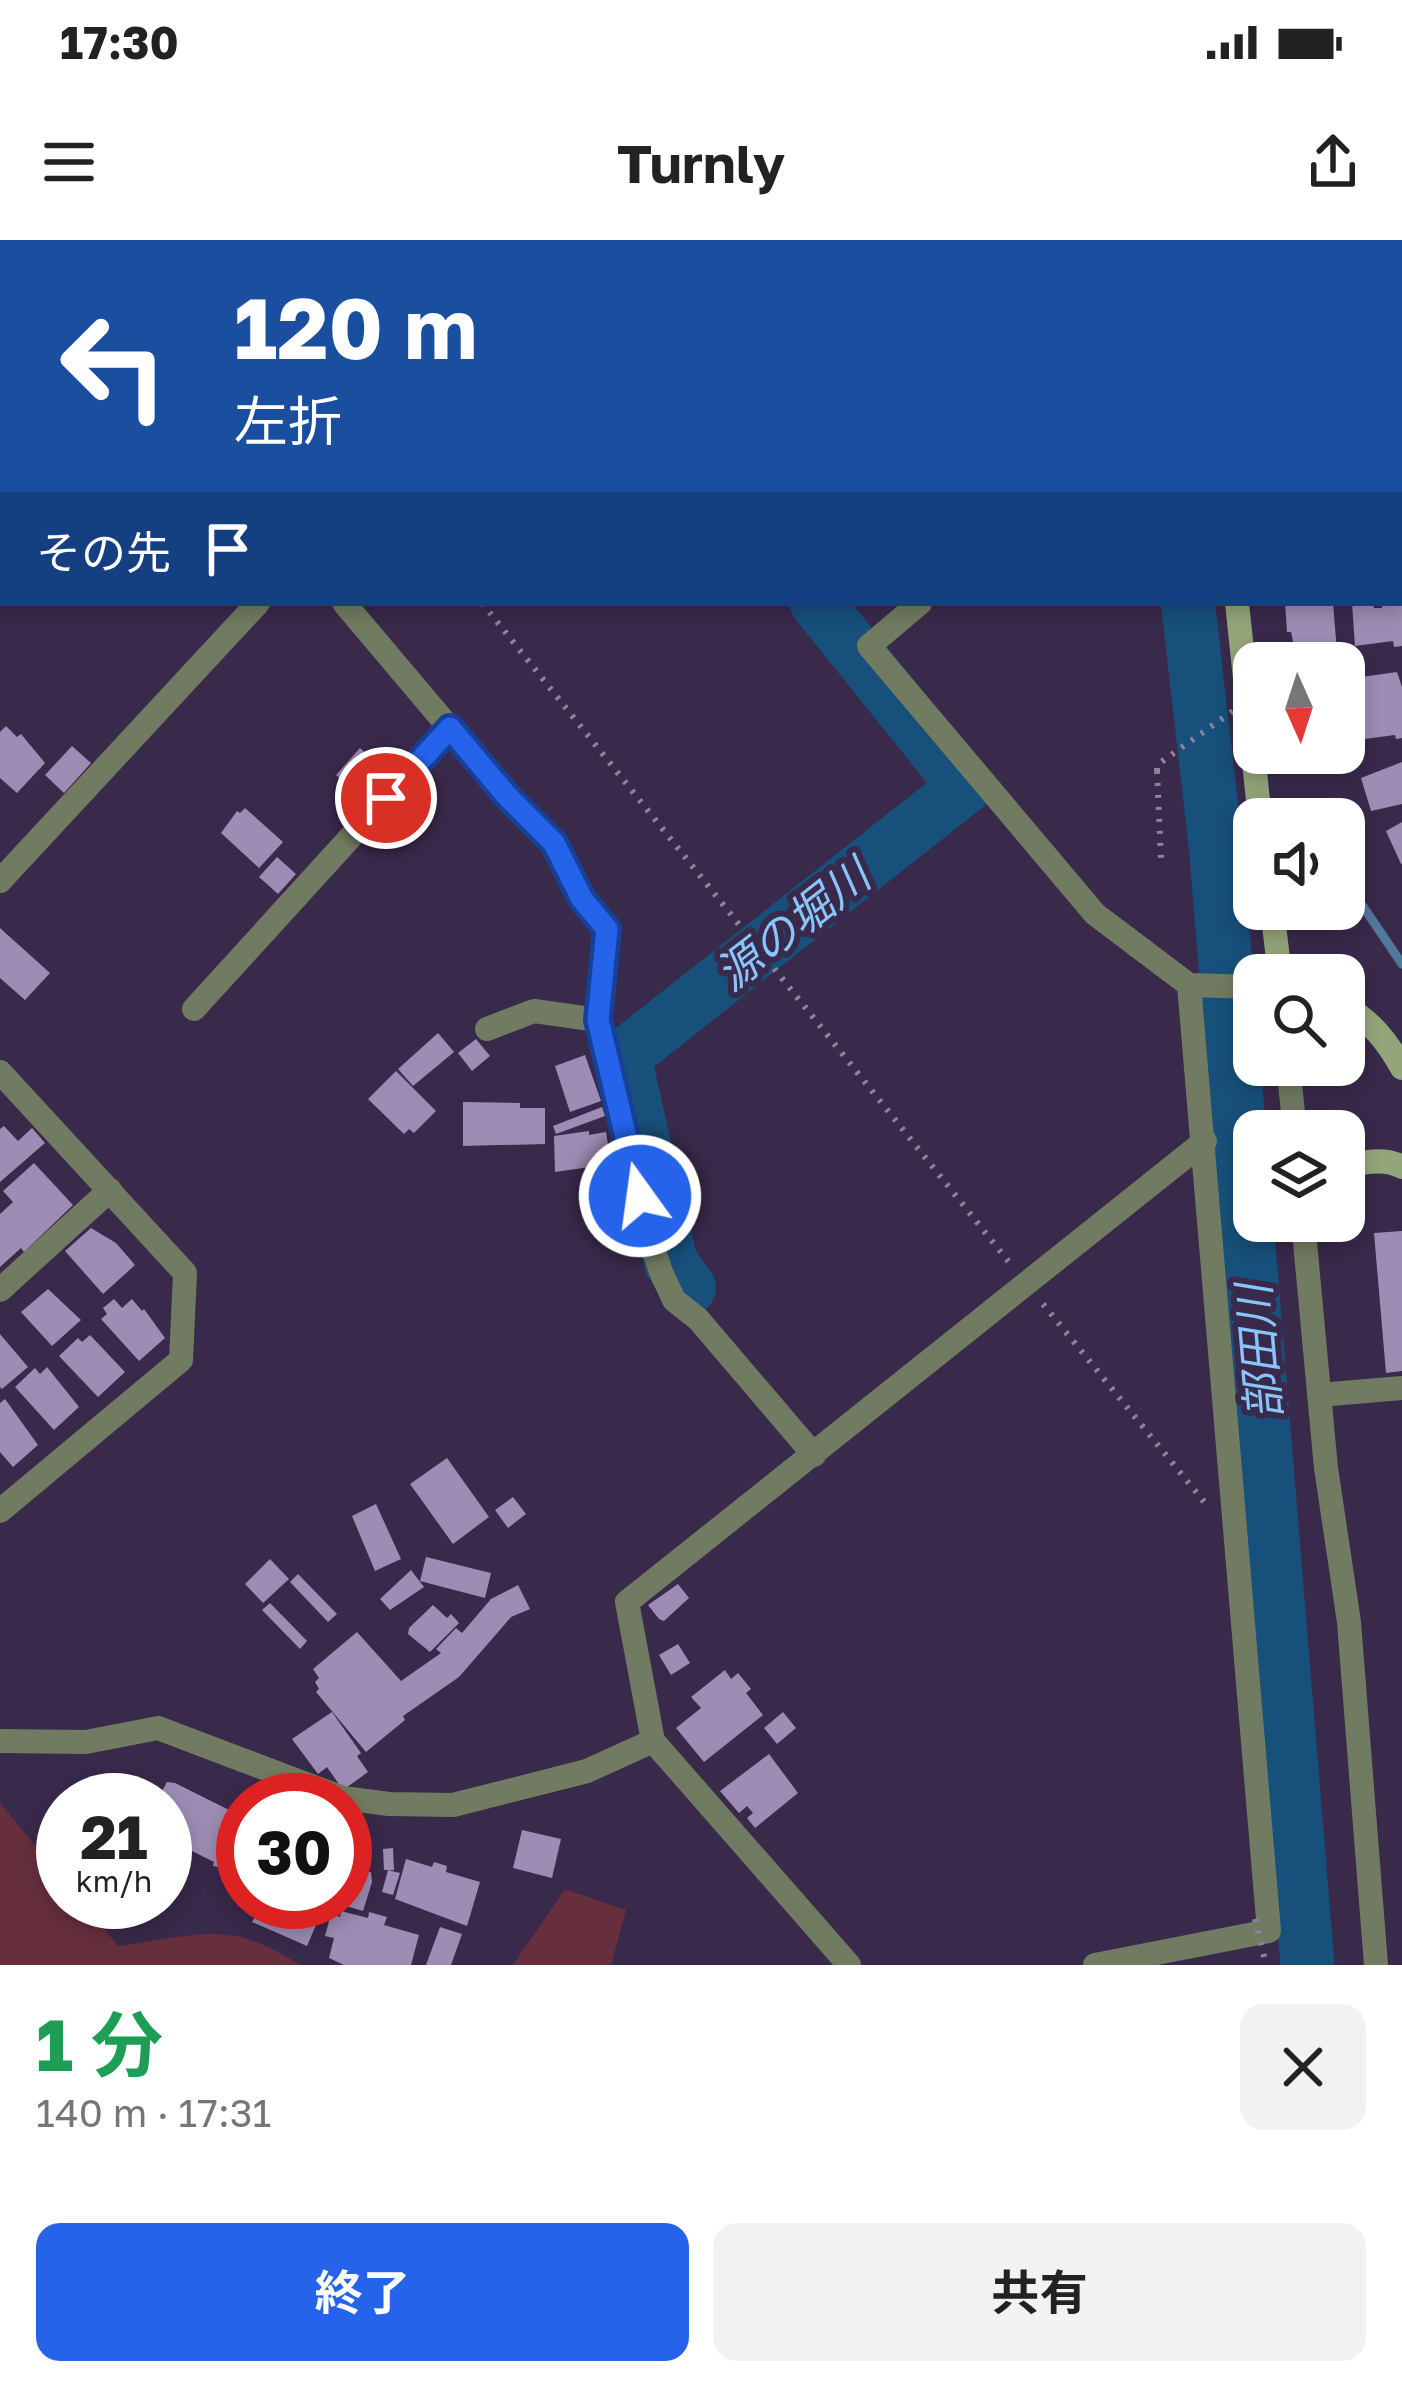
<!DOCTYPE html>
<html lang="ja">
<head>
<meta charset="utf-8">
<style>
  body { margin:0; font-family:"Golos Text","Noto Sans JP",sans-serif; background:#f2f2f2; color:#222; height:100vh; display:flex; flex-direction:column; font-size:45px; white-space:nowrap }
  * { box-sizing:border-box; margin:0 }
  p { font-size:39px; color:#767676 }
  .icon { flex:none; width:66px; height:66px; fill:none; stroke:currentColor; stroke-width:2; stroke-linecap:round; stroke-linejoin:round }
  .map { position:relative; height:1725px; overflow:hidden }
  .details { display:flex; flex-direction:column; background:#fff; flex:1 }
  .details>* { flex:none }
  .banner { position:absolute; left:0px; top:0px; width:1404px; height:366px; box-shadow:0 6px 18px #0003; background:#1a4fa0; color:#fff; overflow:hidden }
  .needle { width:78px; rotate:177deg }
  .controls { position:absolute; left:1233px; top:402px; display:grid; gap:24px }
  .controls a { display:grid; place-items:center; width:132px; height:132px; border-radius:24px; background:#fff; box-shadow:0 6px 18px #0003; font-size:60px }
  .speed { position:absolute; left:36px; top:1533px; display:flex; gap:24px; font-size:60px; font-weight:700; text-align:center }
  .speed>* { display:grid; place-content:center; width:156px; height:156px; border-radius:50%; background:#fff; box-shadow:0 6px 18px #0003; line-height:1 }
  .speed small { font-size:30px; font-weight:400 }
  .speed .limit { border:18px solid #d22; background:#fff; color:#111 }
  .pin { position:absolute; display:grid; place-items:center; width:102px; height:102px; color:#fff; margin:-51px; border:6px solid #fff; border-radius:50%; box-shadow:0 3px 12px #0007 }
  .me { position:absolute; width:132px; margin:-66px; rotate:346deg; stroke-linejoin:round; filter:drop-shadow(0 0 9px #0008) }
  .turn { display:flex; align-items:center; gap:42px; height:252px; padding:0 36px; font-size:54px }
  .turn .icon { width:156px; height:156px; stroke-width:2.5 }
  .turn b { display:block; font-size:84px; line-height:102px }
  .then { display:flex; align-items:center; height:114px; padding:0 36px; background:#0003; gap:24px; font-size:45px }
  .round { display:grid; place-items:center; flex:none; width:126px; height:126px; border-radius:24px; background:#f2f2f2 }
  .summary { display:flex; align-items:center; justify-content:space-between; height:204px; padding:0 36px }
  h1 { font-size:72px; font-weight:700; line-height:90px; color:#1e9e55 }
  .primary-button { display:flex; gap:24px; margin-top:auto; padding:24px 36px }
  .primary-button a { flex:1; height:138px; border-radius:24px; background:#2563eb; color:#fff; font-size:48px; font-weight:700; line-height:138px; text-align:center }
  .primary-button a+a { background:#f2f2f2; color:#222 }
  .status { display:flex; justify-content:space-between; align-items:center; height:84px; padding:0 60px; background:#fff; direction:ltr }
  .status svg { height:33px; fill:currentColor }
  header { display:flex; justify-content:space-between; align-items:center; height:156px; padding:0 36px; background:#fff; font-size:54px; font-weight:700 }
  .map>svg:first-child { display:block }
  .green { fill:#672f3d }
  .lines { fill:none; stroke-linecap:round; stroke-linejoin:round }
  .stream { stroke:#53789d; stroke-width:9 }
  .river { stroke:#17507b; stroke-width:54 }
  .building { fill:#9e8cb4 }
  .path { stroke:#8f829e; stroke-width:6; stroke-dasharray:3 9; stroke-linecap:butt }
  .minor { stroke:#717b61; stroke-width:24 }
  .tertiary { stroke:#717b61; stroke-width:24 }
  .secondary { stroke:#94a57a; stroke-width:24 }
  .path-bridge { stroke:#8f829e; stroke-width:6; stroke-dasharray:3 9; stroke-linecap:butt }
  .route-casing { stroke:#184099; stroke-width:30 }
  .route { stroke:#2563eb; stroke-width:21 }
  .labels { text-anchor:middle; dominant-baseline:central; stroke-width:12; stroke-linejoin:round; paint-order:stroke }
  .water-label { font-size:45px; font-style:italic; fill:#88c5f9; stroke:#39294b }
</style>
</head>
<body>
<div class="status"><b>17:30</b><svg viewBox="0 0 49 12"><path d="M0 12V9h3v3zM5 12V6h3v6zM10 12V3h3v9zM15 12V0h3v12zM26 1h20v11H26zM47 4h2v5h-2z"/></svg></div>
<header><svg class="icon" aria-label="menu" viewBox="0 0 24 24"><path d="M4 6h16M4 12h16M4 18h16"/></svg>Turnly<svg class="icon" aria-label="share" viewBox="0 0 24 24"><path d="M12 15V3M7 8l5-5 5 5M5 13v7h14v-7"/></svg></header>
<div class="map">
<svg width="1402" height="1725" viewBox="0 0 1402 1725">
  <rect width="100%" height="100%" fill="#39294b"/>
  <!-- green -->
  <path class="green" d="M0,1563L63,1639V1662H82L118,1706C197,1696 229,1678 300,1725H0Z
    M565,1649L626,1670L611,1725H513Z"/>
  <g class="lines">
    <!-- stream -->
    <path class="stream" d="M1344,655L1362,665L1402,724"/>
    <!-- river -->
    <path class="river" d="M525,0L527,3
      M1154,0V3
      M1188,363L1216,609L1307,1719
      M689,1048L671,1023L624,816L965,547L817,363"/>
  </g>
  <!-- building -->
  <path class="building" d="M1285,363H1333L1337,412L1296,415L1291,392H1287Z
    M1352,363H1373L1374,368H1382V363H1402V406L1394,407L1393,401L1355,406Z
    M1397,432L1402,447V498L1396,499L1395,495L1357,500L1353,476L1359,475L1354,438Z
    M6,486L17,497L21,494L45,523L17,553L0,538V492Z
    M72,506L91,523L64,553L45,535Z
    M360,508L389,534L365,561L336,535Z
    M1402,522V564L1371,571L1361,538Z
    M245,568L283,602L259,628L221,593L237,571L240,573Z
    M1402,582V624H1401L1386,591Z
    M277,617L296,634L278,654L259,637Z
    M0,688L50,733L25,760L0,738Z
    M438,793L454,812L413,846L398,829Z
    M476,799L490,816L472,831L458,813Z
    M585,815L601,861L570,872L555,826Z
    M396,831L436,871L414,893L409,889L404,894L368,859Z
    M463,862L520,863V868H545V904L463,906Z
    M602,867L605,876L556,894L553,886Z
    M4,886L18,901L32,888L45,903L0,942V889Z
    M589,891V895L606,892L611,924L555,932L554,896Z
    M34,923L73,965L24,1012L21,1008L0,1027V974L13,962L3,951Z
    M91,988L116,1003L135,1025L103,1054L65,1011Z
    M1402,991V1131L1386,1133L1374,993Z
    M48,1049L81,1080L52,1106L21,1072Z
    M114,1059L122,1068L132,1059L142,1071L144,1069L165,1098L139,1121L101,1079L107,1074L103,1068Z
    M0,1094L28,1127L2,1149L0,1147Z
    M90,1095L125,1132L98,1157L59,1116L78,1098L82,1102Z
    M47,1127L79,1167L54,1190L15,1147L35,1128L40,1134Z
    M5,1159L38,1205L13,1227L0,1212V1163Z
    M447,1218L489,1277L453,1304L410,1244Z
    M513,1257L526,1274L508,1288L495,1270Z
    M376,1264L401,1319L375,1331L352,1276Z
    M426,1317L491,1333L485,1358L420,1341Z
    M270,1319L289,1339L263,1363L245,1344Z
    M411,1330L424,1347L390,1370L380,1359Z
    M298,1334L337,1374L328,1382L290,1342Z
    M678,1344L689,1358L664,1381L659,1379L648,1365Z
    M518,1345L530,1369L511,1377L459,1437L403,1476L405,1480L366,1512L316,1452L319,1449L315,1442L319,1438L313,1429L357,1392L401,1441L441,1413L436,1409L456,1388L462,1393L491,1359Z
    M270,1363L307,1401L300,1409L262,1370Z
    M433,1365L447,1378L451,1374L459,1383L430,1412L408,1394L409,1388Z
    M678,1404L690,1423L671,1435L659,1415Z
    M725,1430L731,1439L738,1433L751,1449L746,1453L763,1475L704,1522L676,1488L701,1468L691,1457Z
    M332,1472L361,1513L357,1516L368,1532L343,1550L327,1527L318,1534L292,1499Z
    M783,1472L796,1488L777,1504L764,1488Z
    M769,1514L798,1553L755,1588L747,1578L753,1573L747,1566L739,1573L720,1551Z
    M141,1541L162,1551L167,1542L175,1543L243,1577V1605L229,1629L213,1626L214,1622L190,1610L185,1621L165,1611V1560H132Z
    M522,1590L561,1599L552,1638L513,1628Z
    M352,1606H367V1632H371L372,1642L363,1671L336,1663L345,1662V1630Z
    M393,1608L394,1630H388L400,1633L393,1655L382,1652L388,1630H384L383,1609Z
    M406,1619L432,1627L434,1622L447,1626L446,1632L480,1642L467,1686L395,1659Z
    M254,1662H282L319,1678L307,1706L252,1682L255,1677L249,1675Z
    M341,1671L368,1678L369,1672L387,1677L384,1685L419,1695L411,1725H344L329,1718L334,1698L325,1696L331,1674L340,1677Z
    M440,1687L462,1694L451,1725H426Z"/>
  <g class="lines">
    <!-- path -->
    <path class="path" d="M191,0L194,3
      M854,0L857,3
      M482,363L1012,1026
      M1157,531L1161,619
      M1043,1064L1205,1263"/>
    <!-- minor -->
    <path class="minor" d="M1126,0V3
      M0,165L3,167
      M0,318L3,314
      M344,363L507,556L554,603L582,659L607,689L598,780L645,984L661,1032L674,1060L698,1079L814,1215
      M920,363L869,406L1095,674L1189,745L1254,747
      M0,641L258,363
      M194,769L450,488
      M487,789L534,771L598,780
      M0,832L185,1033L181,1120L0,1271
      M0,1050L110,950
      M1319,1155L1402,1148
      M0,1501L86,1502L158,1488L343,1558L389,1564L453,1565L587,1531L653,1501
      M849,1725L653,1501L627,1362L1205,901
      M1095,1725L1269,1691L1189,745"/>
    <!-- tertiary -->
    <path class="tertiary" d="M1288,825L1295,891
      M1303,981L1326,1228L1349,1382L1376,1725"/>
    <!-- secondary -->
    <path class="secondary" d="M1206,0L1207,3
      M1237,363L1260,579
      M1272,669L1280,735
      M1344,766C1371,781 1387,801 1402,828
      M1344,927C1362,922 1385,917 1402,927"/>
    <!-- path-bridge -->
    <path class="path-bridge" d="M1157,531V525L1254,456
      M1255,1679L1266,1725"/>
  </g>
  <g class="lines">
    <!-- route casing -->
    <g class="route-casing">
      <path id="route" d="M386,558L450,488L507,556L554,603L582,659L607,689L598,780L640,956"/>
    </g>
    <!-- route -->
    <use href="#route" class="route"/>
  </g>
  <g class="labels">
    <!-- water labels -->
    <g class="water-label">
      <text transform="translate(792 684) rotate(-38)">源の堀川</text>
      <text transform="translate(1258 1112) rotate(-95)">部田川</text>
    </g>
  </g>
</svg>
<div class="controls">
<a><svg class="needle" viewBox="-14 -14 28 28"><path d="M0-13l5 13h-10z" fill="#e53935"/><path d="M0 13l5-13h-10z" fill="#767676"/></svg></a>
<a><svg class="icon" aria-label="sound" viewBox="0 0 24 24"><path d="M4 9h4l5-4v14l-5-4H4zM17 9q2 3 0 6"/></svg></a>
<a><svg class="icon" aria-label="search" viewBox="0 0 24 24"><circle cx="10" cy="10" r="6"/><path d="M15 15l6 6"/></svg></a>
<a><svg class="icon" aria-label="layers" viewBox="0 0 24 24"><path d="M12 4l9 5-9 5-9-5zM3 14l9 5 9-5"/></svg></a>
</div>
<div class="speed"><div>21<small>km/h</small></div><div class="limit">30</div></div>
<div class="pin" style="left:386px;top:558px;background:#d93025"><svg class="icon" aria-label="arrive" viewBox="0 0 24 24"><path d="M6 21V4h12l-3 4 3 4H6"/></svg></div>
<svg class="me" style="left:640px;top:956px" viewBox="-20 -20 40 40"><circle r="17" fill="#2563eb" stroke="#fff" stroke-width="3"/><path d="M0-11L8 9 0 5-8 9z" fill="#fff"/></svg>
<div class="banner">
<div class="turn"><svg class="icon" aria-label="left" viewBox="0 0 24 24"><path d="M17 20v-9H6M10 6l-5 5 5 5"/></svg><div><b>120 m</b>左折</div></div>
<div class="then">その先<svg class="icon" aria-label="arrive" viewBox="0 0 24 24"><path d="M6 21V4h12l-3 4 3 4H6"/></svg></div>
</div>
</div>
<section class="details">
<div class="summary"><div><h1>1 分</h1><p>140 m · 17:31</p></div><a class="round"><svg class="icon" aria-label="close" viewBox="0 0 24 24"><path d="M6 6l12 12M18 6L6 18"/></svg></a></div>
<div class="primary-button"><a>終了</a><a>共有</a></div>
</section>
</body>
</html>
